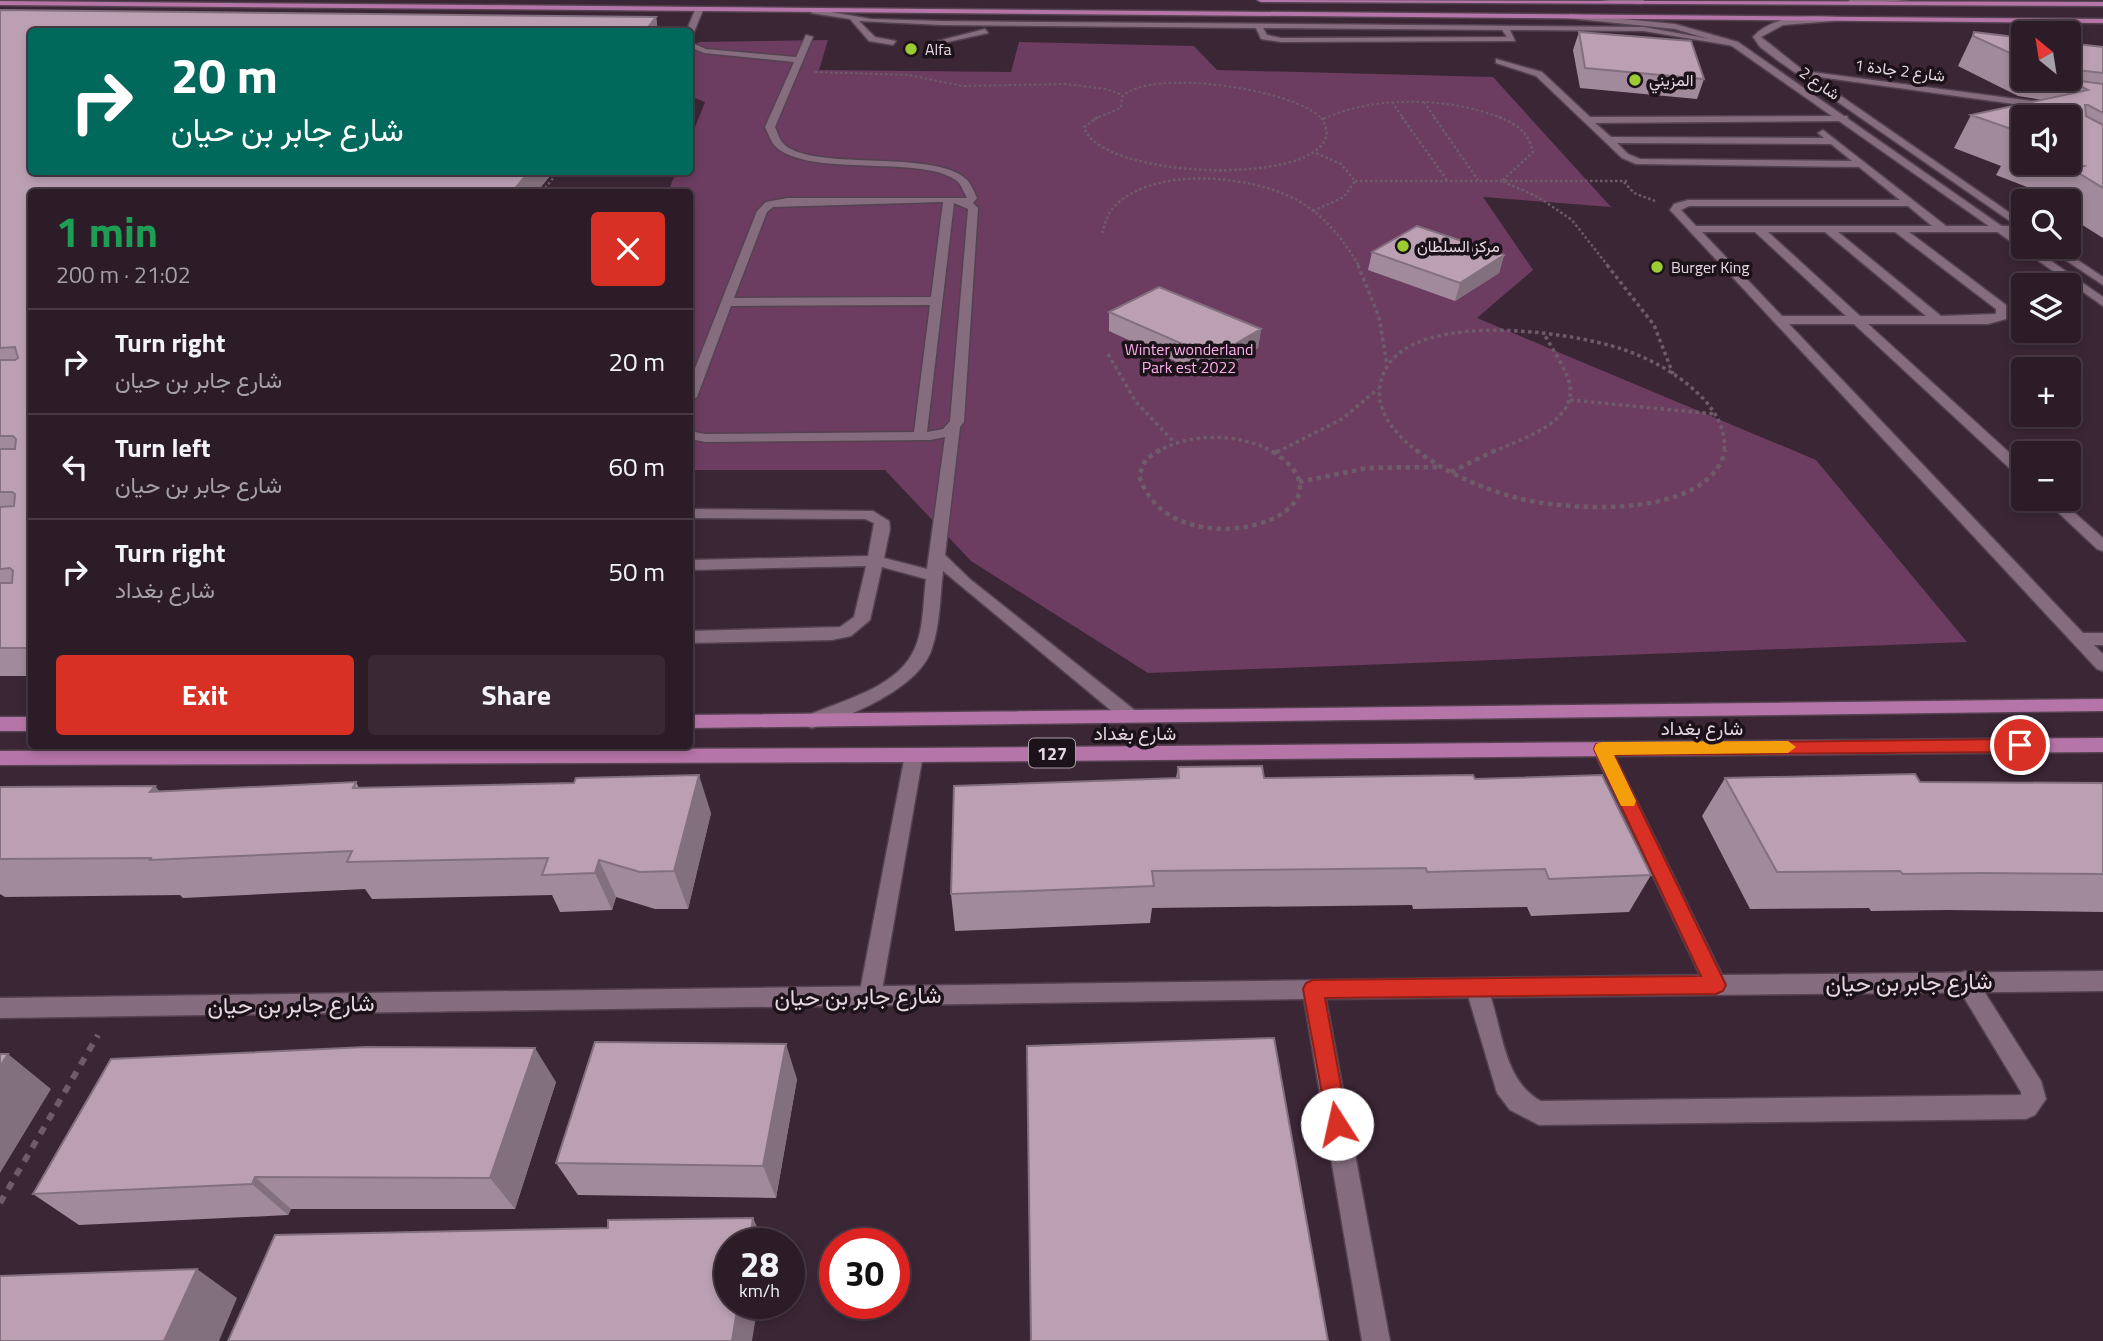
<!DOCTYPE html>
<html lang="en">
<head>
<meta charset="utf-8">
<style>
  body { margin:0; font-family:"Titillium Web",Vazirmatn,sans-serif; background:#382934; color:#f1f3f6; height:100vh; display:flex; flex-direction:column; font-size:26px; white-space:nowrap }
  * { box-sizing:border-box; margin:0 }
  p { font-size:23px; color:#a6a1a8 }
  .icon { flex:none; width:38px; height:38px; fill:none; stroke:currentColor; stroke-width:2; stroke-linecap:round; stroke-linejoin:round }
  .map { position:relative; flex:1; overflow:hidden }
  .sheet { position:absolute; left:28px; top:189px; width:665px; height:560px; display:flex; flex-direction:column; background:#2c1c28; border-radius:7px; box-shadow:0 4px 10px #0003,0 0 0 2px #483a45 }
  .sheet>* { flex:none }
  .guide { position:absolute; left:28px; top:28px; width:665px; height:147px; border-radius:7px; box-shadow:0 4px 10px #0003,0 0 0 2px #483a45; background:#00695c; color:#fff; overflow:hidden }
  .needle { width:46px; rotate:330deg }
  .fabs { position:absolute; left:2011px; top:21px; display:grid; gap:14px }
  .fabs a { display:grid; place-items:center; width:70px; height:70px; border-radius:7px; background:#2c1c28; box-shadow:0 4px 10px #0003,0 0 0 2px #483a45; font-size:35px }
  .speed { position:absolute; left:714px; top:1228px; display:flex; gap:14px; font-size:35px; font-weight:700; text-align:center }
  .speed>* { display:grid; place-content:center; width:91px; height:91px; border-radius:50%; background:#2c1c28; box-shadow:0 4px 10px #0003,0 0 0 2px #483a45; line-height:1 }
  .speed small { font-size:18px; font-weight:400 }
  .speed .limit { border:10px solid #d22; background:#fff; color:#111 }
  .pin { position:absolute; display:grid; place-items:center; width:60px; height:60px; color:#fff; margin:-30px; border:4px solid #fff; border-radius:50%; box-shadow:0 2px 7px #0007 }
  .me { position:absolute; width:77px; margin:-38px; rotate:350deg; stroke-linejoin:round; filter:drop-shadow(0 0 5px #0008) }
  .turn { display:flex; align-items:center; gap:24px; height:147px; padding:0 28px; font-size:32px }
  .turn .icon { width:91px; height:91px; stroke-width:2.5 }
  .turn b { display:block; font-size:49px; line-height:60px }
  .round { display:grid; place-items:center; flex:none; width:74px; height:74px; border-radius:7px; background:#382934 }
  .summary { display:flex; align-items:center; justify-content:space-between; height:119px; padding:0 28px }
  h1 { font-size:42px; font-weight:700; line-height:52px; color:#1e9e55 }
  .primary-button { display:flex; gap:14px; margin-top:auto; padding:14px 28px }
  .primary-button a { flex:1; height:80px; border-radius:7px; background:#d93025; color:#fff; font-size:28px; font-weight:700; line-height:80px; text-align:center }
  .primary-button a+a { background:#382934; color:#f1f3f6 }
  ul { padding:0; list-style:none }
  li { display:flex; align-items:center; gap:21px; height:105px; padding:0 28px; border-top:2px solid #483a45 }
  li div { flex:1 }
  li b { display:block; font-size:26px }
  li em { font-style:normal }
  .map>svg:first-child { display:block }
  .green { fill:#6c3d61 }
  .lines { fill:none; stroke-linecap:round; stroke-linejoin:round }
  .lane-casing { stroke:#544250; stroke-width:3 }
  .street-casing { stroke:#544250; stroke-width:3 }
  .primary-casing { stroke:#544250; stroke-width:3 }
  .path-far4 { stroke:#6f5c6a; stroke-width:2; stroke-dasharray:2.5 2.5; stroke-linecap:butt }
  .path-far3 { stroke:#6f5c6a; stroke-width:2.5; stroke-dasharray:2.5 2.5; stroke-linecap:butt }
  .path-far2 { stroke:#6f5c6a; stroke-width:3.5; stroke-dasharray:3.5 3.5; stroke-linecap:butt }
  .path-far1 { stroke:#6f5c6a; stroke-width:4.5; stroke-dasharray:4.5 4.5; stroke-linecap:butt }
  .path { stroke:#6f5c6a; stroke-width:6; stroke-dasharray:8 8; stroke-linecap:butt }
  .lane { fill:#856c7f; fill-rule:evenodd }
  .street { fill:#856c7f; fill-rule:evenodd }
  .primary { fill:#b675a8; fill-rule:evenodd }
  .wall { fill:#a18a9b; fill-rule:evenodd }
  .shaded-wall { fill:#83707e }
  .building { fill:#bba0b4; stroke:#83707e; stroke-width:2 }
  .route { fill:#d93025; stroke:#8d1f18; stroke-width:2 }
  .slow { fill:#f59e0b }
  .poi-dot { fill:#9ccb32; stroke:#1c1219; stroke-width:2.5 }
  .labels { text-anchor:middle; dominant-baseline:central; stroke-width:7; stroke-linejoin:round; paint-order:stroke }
  .far-poi-label { font-size:16px; fill:#e6d7e1; stroke:#1c1219; text-anchor:start }
  .far-street-label { font-size:16px; fill:#e6d7e1; stroke:#1c1219 }
  .far-park-label { font-size:16px; fill:#fcade9; stroke:#1c1219 }
  .shield { fill:#1c1219; stroke:#a99ca5; stroke-width:2 }
  .shield-label { font-size:18px; font-weight:bold; fill:#e6d7e1 }
  .street-label { font-size:19px; fill:#e6d7e1; stroke:#1c1219 }
  .near-street-label { font-size:23px; fill:#e6d7e1; stroke:#1c1219 }
</style>
</head>
<body>
<div class="map">
<svg width="2103" height="1341" viewBox="0 0 2103 1341">
  <rect width="100%" height="100%" fill="#3b2636"/>
  <!-- green -->
  <path class="green" d="M828,40L819,70L1011,72L1019,42L1194,46L1217,70L1493,77L1611,207L1483,197L1533,270L1477,318L1816,460L1967,642L1148,673L971,561L885,470H690V192H668L676,172H690V140L705,102L690,96V51L699,42Z"/>
  <g class="lines">
    <!-- lane casing -->
    <g class="lane-casing">
      <path id="lane" d="M1600,0H1643L1646,2L1642,4Z
        M1850,0H1911L1851,4L1847,2Z
        M699,8L703,10L694,32L690,34L686,32L695,10Z
        M814,9L871,19L942,21L1644,27L1732,43L1728,45L1644,31L1510,30L1515,41L1281,42L1261,39L1256,28L942,25L859,21L875,37L896,41L893,45L869,41L850,19L811,13ZM1263,28L1502,30L1507,37L1281,38L1267,35Z
        M985,29L988,33L934,45L930,43Z
        M806,35L813,37L775,127C777,131 779,138 782,142C807,173 933,148 966,179C971,183 974,192 977,198L973,203L978,208L964,422L960,427L945,555L971,580L1137,712L1140,717L1137,722H1125L943,571C940,597 940,627 931,651C917,689 849,717 812,728L806,726L803,721L806,716C840,701 893,689 912,654C924,634 923,601 926,579L882,567L870,620L851,636L832,640L690,643V631L840,627L854,617L866,566L690,570V560L868,556L874,523L865,519L690,518V509L873,511L889,521L890,529L884,558L927,569L945,437L930,440L705,442L690,439V431L705,434L914,432L930,305L731,306L697,397L690,401V381L757,211L766,202L787,198H967C964,193 962,187 959,183C930,153 807,179 775,146C771,142 768,133 765,127L794,62L704,53L690,47V42L706,49L796,57ZM943,202L931,297L734,298L767,212L773,207ZM954,203L968,209L950,421L943,429L927,432Z
        M1496,59L1542,72L1590,117L1847,116L1848,118L1844,121L1595,123L1611,137L1824,138L1818,133L1823,130L1946,226H2023V232H1909L2006,305V319L1988,324H1868L2023,465V477L2018,476L1854,324H1789L2083,633H2103V645H2094L2103,654V671L2097,669L1670,210L1674,204L1688,200H1900L1859,167L1636,164L1622,158L1536,76L1496,63ZM1617,143L1831,144L1852,161L1640,159L1628,154ZM1689,206H1908L1932,226H1696L1681,210ZM1702,232H1755L1846,316H1782ZM1768,232H1825L1926,316H1860ZM1838,232H1895L1996,309V314L1941,316Z
        M2044,499H2059L2103,538V551L2097,549Z
        M914,748L921,750L923,755L881,996L878,1003L870,1006L862,1003L859,996L905,755L907,750Z
        M1965,971L1973,974L2041,1081L2046,1099L2035,1115L2026,1119L1539,1125L1510,1110L1497,1093L1466,989L1469,982L1477,979L1485,982C1503,1021 1500,1079 1541,1101L2021,1095V1092L1954,981L1957,974Z"/>
    </g>
    <!-- street casing -->
    <g class="street-casing">
      <path id="street" d="M1570,14L1675,24L1738,42L2023,241V247H2031L2103,297V306L1732,46L1675,29L1567,18Z
        M1837,17L1834,21L1783,25L1761,37L1804,71L2054,104L2055,106L2051,109L1812,76L2023,222V230L1777,60L1760,47L1753,37C1772,15 1810,15 1837,17Z
        M2046,247H2058L2103,277V285Z
        M1602,742L1609,744L1611,749L1722,975L2103,971V991L1326,999L1390,1341H1362L1304,999L0,1018V998L1700,975L1593,749L1595,744Z"/>
    </g>
    <!-- primary casing -->
    <g class="primary-casing">
      <path id="primary" d="M1257,0L2103,2V6L1261,2Z
        M0,1L2103,19V23L0,5Z
        M2103,699V711L690,728V715Z
        M0,717H32V731H0Z
        M2103,738V752L914,762L0,765V751L914,748Z"/>
    </g>
    <!-- path-far4 -->
    <path class="path-far4" d="M815,72L909,75L963,86L1066,84L1106,89L1123,95
      M1392,102L1404,119
      M1424,102L1436,119
      M1094,119L1121,108L1122,97C1149,67 1296,89 1322,119
      M1324,119C1372,95 1454,97 1503,119"/>
    <!-- path-far3 -->
    <path class="path-far3" d="M1098,117L1084,127C1098,178 1312,187 1326,137C1328,130 1324,123 1321,117
      M1402,117L1447,180
      M1434,117L1478,180
      M1499,117C1518,125 1528,132 1533,152L1502,181L1538,197L1572,220L1608,266
      M1323,119L1327,117
      M1355,181H1627
      M1624,182L1634,193L1655,201
      M542,192L558,172
      M1313,211L1344,197L1355,181L1341,164L1314,152
      M1102,233C1105,225 1107,214 1113,208C1151,165 1251,175 1297,200C1323,214 1344,240 1359,266"/>
    <!-- path-far2 -->
    <path class="path-far2" d="M1358,265L1379,317L1387,365
      M1607,265L1654,325L1673,374
      M1108,354L1136,402L1174,442
      M1570,400L1715,414
      M1157,452C1190,432 1240,433 1273,452
      M1277,452L1342,419L1378,389
      M1418,452C1398,436 1376,415 1380,386C1392,305 1569,331 1622,349C1648,358 1671,370 1692,388C1711,404 1727,426 1724,452
      M1493,452C1520,439 1575,424 1570,386C1568,372 1550,345 1543,332"/>
    <!-- path-far1 -->
    <path class="path-far1" d="M1160,450L1146,459L1139,475C1169,577 1376,514 1270,450
      M1416,450C1446,473 1481,488 1517,498C1568,511 1710,520 1725,450
      M1274,453L1281,450
      M1451,472L1496,450
      M1299,482L1367,468L1440,467"/>
    <!-- path -->
    <path class="path" d="M0,1203L98,1035"/>
    <!-- lane -->
    <use href="#lane" class="lane"/>
    <!-- street -->
    <use href="#street" class="street"/>
    <!-- primary -->
    <use href="#primary" class="primary"/>
  </g>
  <!-- wall -->
  <path class="wall" d="M0,10L656,17L658,32H32V172H553L537,192H32V676H0Z
    M1579,32L1704,79L1697,99L1580,88L1573,50Z
    M1974,32L2023,38V79H2068V43L2103,47V238L2068,216V201H2053L2055,198L1996,175L2001,166L1954,148L1971,115L2043,100L2018,96L1958,66ZM2023,117H2068V163H2023Z
    M1372,252L1504,255L1499,273L1455,301L1368,270Z
    M1109,312L1261,329L1258,348L1210,377L1109,331Z
    M1178,767L1264,778L1475,779L1651,875L1629,912L1531,916L1527,907L1413,909L1412,905L1152,908L1150,923L955,931L951,894L1176,778Z
    M1725,778L2103,785V912L1947,910L1871,911L1869,908L1750,909L1702,816Z
    M356,782L359,788L711,813L688,909H655L616,897L612,910L560,912L552,895L372,899L365,889L183,898L180,895L5,897L0,894V787L155,786L159,791Z
    M797,1079L776,1198L578,1195L556,1163Z
    M556,1082L515,1209H291L288,1215L79,1225L33,1194Z"/>
  <!-- shaded-wall -->
  <path class="shaded-wall" d="M656,17L658,32H644Z
    M529,172H553L537,192H512Z
    M1504,255L1499,273L1455,301L1460,283Z
    M1261,329L1258,348L1210,377L1212,357Z
    M699,775L711,813L688,909L674,871Z
    M155,786L185,824L150,792Z
    M599,860L616,897L612,910L595,873Z
    M786,1044L797,1079L776,1198L763,1166Z
    M535,1048L556,1082L515,1209L490,1178Z
    M8,1054L51,1089L0,1173V1066Z
    M255,1177L291,1209L288,1215L252,1184Z
    M753,1218L765,1244H749Z
    M197,1269L237,1298L219,1341H164Z
    M738,1304H758L752,1341H732Z"/>
  <!-- building -->
  <path class="building" d="M0,10L656,17L644,32H32V172H529L512,192H32V648H0V583H12L13,571L10,568L0,569V507L14,506L15,494L12,492H0V449H15L16,439L13,436H0V360H15L18,358L15,347L0,348Z
    M1579,32L1691,41L1704,79L1585,68Z
    M1974,32L2023,38V59L1973,36Z
    M2068,43L2103,47V73L2068,69Z
    M2065,79L2103,84V113L2088,105H2085L2086,116L2103,125V188L2072,169L2084,166L2068,161V117H2023V133L1971,115L2088,90Z
    M2023,139V144L2015,141Z
    M1417,226L1504,255L1460,283L1372,252Z
    M1159,287L1261,329L1212,357L1109,312Z
    M1262,766L1264,778L1473,775L1475,779L1602,775L1651,875L1549,879L1545,869L1427,872L1426,868L1152,871L1154,886L951,894L954,786L1179,778L1178,767Z
    M1915,774L1920,782L2102,783L2103,785V874L1981,873L1903,874L1900,871L1777,872L1725,778Z
    M699,775L674,871L640,872L599,860L595,873L542,875L548,858L347,862L352,851L150,860L151,858L0,859V787L155,786L150,792L356,782L353,788L574,783L576,778Z
    M1274,1038L1328,1341H1031L1027,1046Z
    M595,1042L786,1044L763,1166L556,1163Z
    M366,1047L535,1048L490,1178L255,1177L252,1184L33,1194L111,1059Z
    M0,1054H8L0,1066Z
    M753,1218L749,1244H730V1304H738L732,1341H228L275,1235L608,1228V1220Z
    M197,1269L164,1341H0V1276Z"/>
  <!-- route -->
  <path class="route" d="M2020,739L2028,745L2020,752L1614,755L1726,985L1723,991L1716,994L1325,998L1348,1124L1345,1132L1337,1135L1329,1132L1303,989L1306,983L1313,980L1701,976L1594,749L1596,744Z"/>
  <!-- slow -->
  <path class="slow" d="M1788,741L1796,747L1788,753L1614,755L1636,801L1634,806H1621L1594,749L1596,744L1602,742Z"/>
  <!-- markers -->
  <g class="poi-dot">
    <circle cx="911" cy="49" r="7"/>
    <circle cx="1635" cy="80" r="7"/>
    <circle cx="1403" cy="246" r="7"/>
    <circle cx="1657" cy="267" r="7"/>
  </g>
  <g class="labels">
    <!-- far-poi labels -->
    <g class="far-poi-label">
      <text x="925" y="49">Alfa</text>
      <text x="1649" y="80">المزيني</text>
      <text x="1417" y="246">مركز السلطان</text>
      <text x="1671" y="267">Burger King</text>
    </g>
    <!-- far-street labels -->
    <g class="far-street-label">
      <text transform="translate(1900 70) rotate(7)">شارع 2 جادة 1</text>
      <text transform="translate(1820 83) rotate(35)">شارع 2</text>
    </g>
    <!-- far-park labels -->
    <g class="far-park-label">
      <text x="1189" y="349">Winter wonderland<tspan x="1189" dy="18">Park est 2022</tspan></text>
    </g>
    <!-- shield labels -->
    <rect class="shield" x="1029" y="738.5" width="46" height="29" rx="5"/>
    <g class="shield-label">
      <text x="1052" y="753">127</text>
    </g>
    <!-- street labels -->
    <g class="street-label">
      <text x="1702" y="727">شارع بغداد</text>
      <text x="1135" y="732">شارع بغداد</text>
    </g>
    <!-- near-street labels -->
    <g class="near-street-label">
      <text transform="translate(1909 982) rotate(-1)">شارع جابر بن حيان</text>
      <text transform="translate(858 996) rotate(-1)">شارع جابر بن حيان</text>
      <text transform="translate(291 1004) rotate(-1)">شارع جابر بن حيان</text>
    </g>
  </g>
</svg>
<div class="fabs">
<a><svg class="needle" viewBox="-14 -14 28 28"><path d="M0-13l5 13h-10z" fill="#e53935"/><path d="M0 13l5-13h-10z" fill="#a6a1a8"/></svg></a>
<a><svg class="icon" aria-label="sound" viewBox="0 0 24 24"><path d="M4 9h4l5-4v14l-5-4H4zM17 9q2 3 0 6"/></svg></a>
<a><svg class="icon" aria-label="search" viewBox="0 0 24 24"><circle cx="10" cy="10" r="6"/><path d="M15 15l6 6"/></svg></a>
<a><svg class="icon" aria-label="layers" viewBox="0 0 24 24"><path d="M12 4l9 5-9 5-9-5zM3 14l9 5 9-5"/></svg></a>
<a>+</a>
<a>−</a>
</div>
<div class="speed"><div>28<small>km/h</small></div><div class="limit">30</div></div>
<div class="pin" style="left:2020px;top:745px;background:#d93025"><svg class="icon" aria-label="arrive" viewBox="0 0 24 24"><path d="M6 21V4h12l-3 4 3 4H6"/></svg></div>
<svg class="me" style="left:1337px;top:1124px" viewBox="-20 -20 40 40"><circle r="19" fill="#fff"/><path d="M0-13L10 11 0 6-10 11z" fill="#d93025"/></svg>
<div class="guide">
<div class="turn"><svg class="icon" aria-label="right" viewBox="0 0 24 24"><path d="M7 20v-9h11M14 6l5 5-5 5"/></svg><div><b>20 m</b>شارع جابر بن حيان</div></div>
</div>
<section class="sheet">
<div class="summary"><div><h1>1 min</h1><p>200 m · 21:02</p></div><a class="round" style="background:#d93025;color:#fff"><svg class="icon" aria-label="close" viewBox="0 0 24 24"><path d="M6 6l12 12M18 6L6 18"/></svg></a></div>
<ul>
<li><svg class="icon" aria-label="right" viewBox="0 0 24 24"><path d="M7 20v-9h11M14 6l5 5-5 5"/></svg><div><b>Turn right</b><p>شارع جابر بن حيان</p></div><em>20 m</em></li>
<li><svg class="icon" aria-label="left" viewBox="0 0 24 24"><path d="M17 20v-9H6M10 6l-5 5 5 5"/></svg><div><b>Turn left</b><p>شارع جابر بن حيان</p></div><em>60 m</em></li>
<li><svg class="icon" aria-label="right" viewBox="0 0 24 24"><path d="M7 20v-9h11M14 6l5 5-5 5"/></svg><div><b>Turn right</b><p>شارع بغداد</p></div><em>50 m</em></li>
</ul>
<div class="primary-button"><a>Exit</a><a>Share</a></div>
</section>
</div>
</body>
</html>
